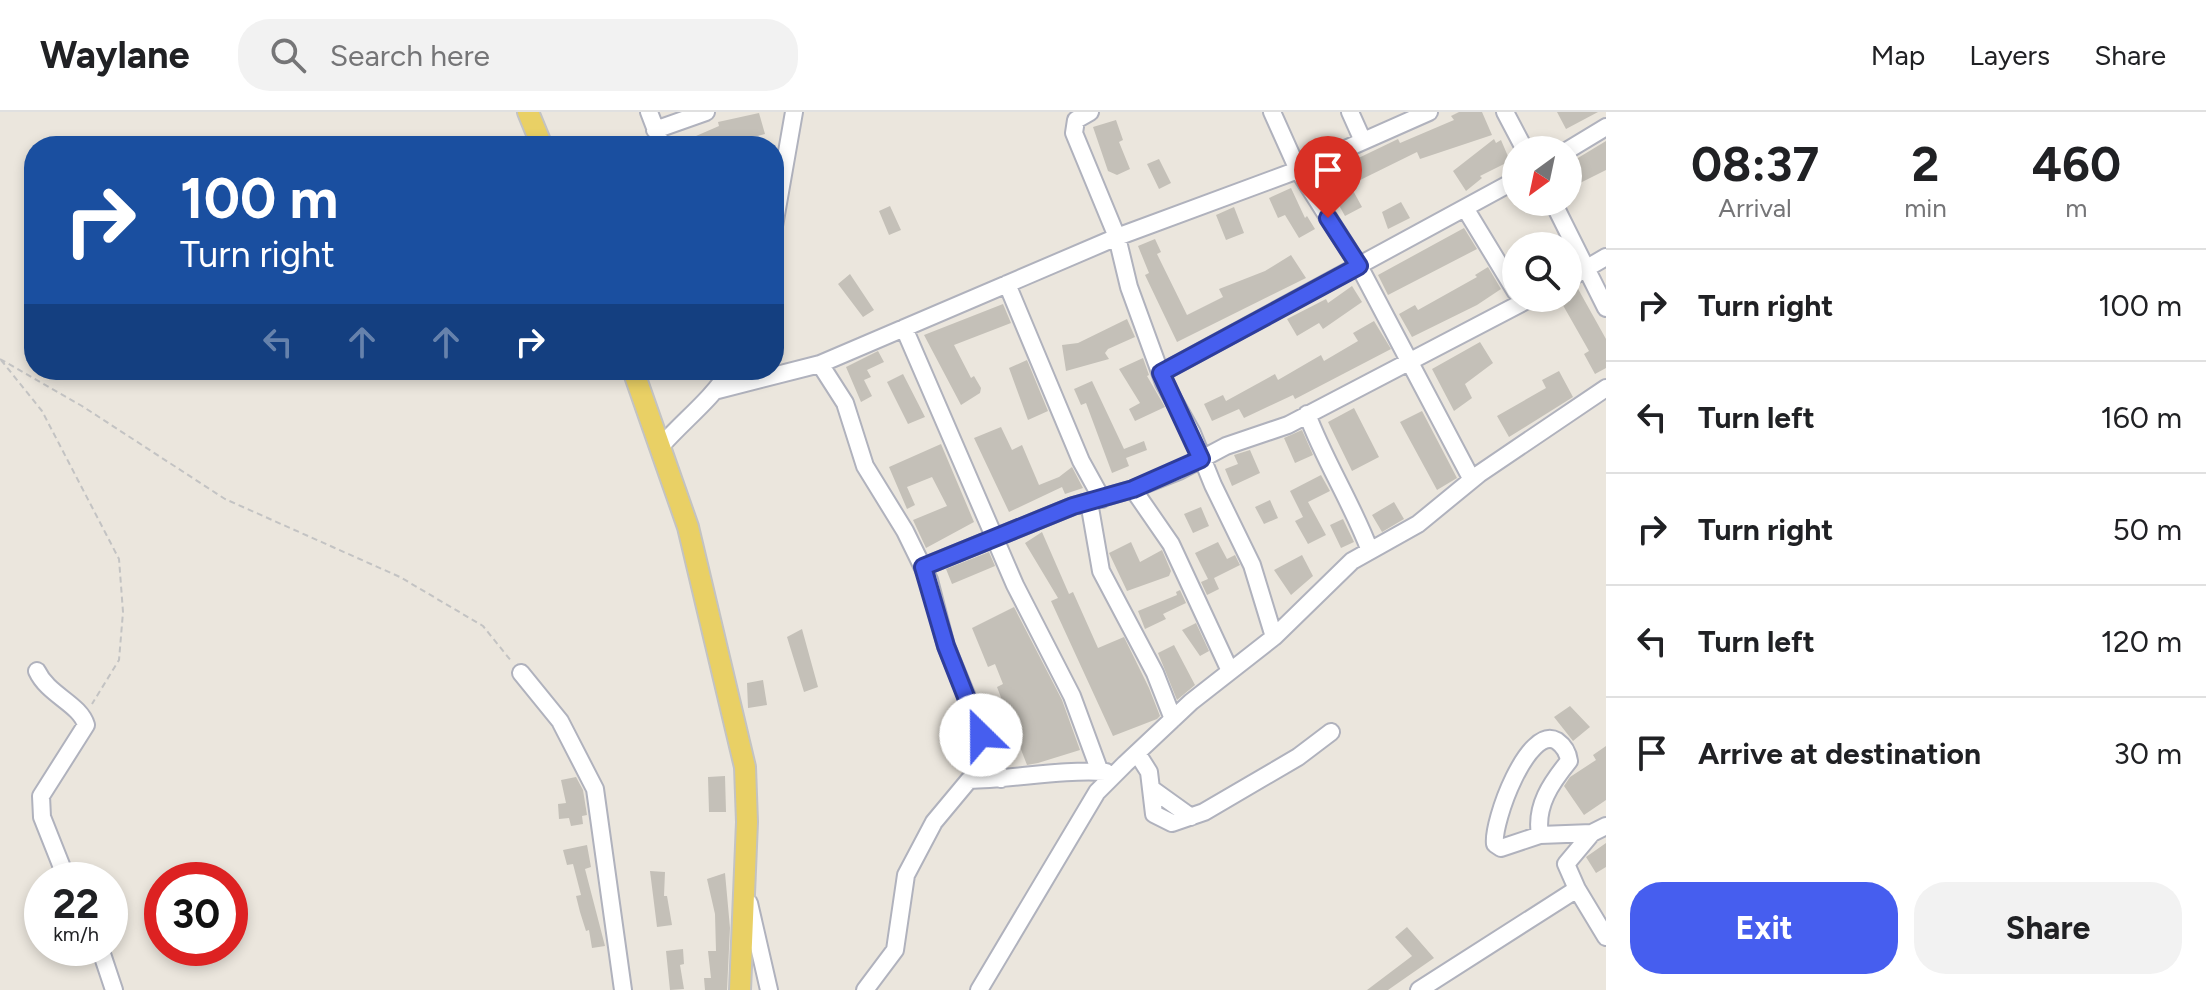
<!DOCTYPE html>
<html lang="en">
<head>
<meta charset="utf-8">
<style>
  body { margin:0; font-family:Figtree,sans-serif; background:#f2f2f2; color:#202124; height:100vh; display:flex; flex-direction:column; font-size:30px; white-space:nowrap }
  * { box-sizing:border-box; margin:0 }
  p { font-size:26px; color:#757577 }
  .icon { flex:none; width:44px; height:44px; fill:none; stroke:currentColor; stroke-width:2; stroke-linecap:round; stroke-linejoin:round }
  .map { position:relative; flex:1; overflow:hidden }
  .drawer { display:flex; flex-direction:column; background:#fff; width:600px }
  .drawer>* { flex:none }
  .top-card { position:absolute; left:24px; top:24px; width:760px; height:244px; border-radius:32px; box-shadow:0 4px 12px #0003; background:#1a4fa0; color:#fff; overflow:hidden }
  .needle { width:52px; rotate:213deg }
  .tools { position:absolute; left:1502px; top:24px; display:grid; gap:16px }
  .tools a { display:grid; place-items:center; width:80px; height:80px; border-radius:50%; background:#fff; box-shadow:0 4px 12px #0003; font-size:40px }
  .speed { position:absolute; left:24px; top:750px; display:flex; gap:16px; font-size:40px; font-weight:700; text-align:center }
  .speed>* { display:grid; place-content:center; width:104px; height:104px; border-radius:50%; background:#fff; box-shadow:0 4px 12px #0003; line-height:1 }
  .speed small { font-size:20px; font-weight:400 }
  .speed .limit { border:12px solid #d22; background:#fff; color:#111 }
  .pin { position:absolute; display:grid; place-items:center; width:68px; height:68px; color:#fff; margin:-82px -34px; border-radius:50% 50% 50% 0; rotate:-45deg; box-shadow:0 0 8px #0007 }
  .pin .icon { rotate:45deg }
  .me { position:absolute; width:88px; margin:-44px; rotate:337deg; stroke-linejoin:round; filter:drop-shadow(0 0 6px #0008) }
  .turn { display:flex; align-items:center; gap:28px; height:168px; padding:0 24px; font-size:36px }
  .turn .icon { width:104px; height:104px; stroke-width:2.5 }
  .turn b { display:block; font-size:56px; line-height:68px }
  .lanes { display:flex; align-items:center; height:76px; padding:0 24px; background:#0003; justify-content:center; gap:40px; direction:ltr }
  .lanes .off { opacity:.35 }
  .eta { display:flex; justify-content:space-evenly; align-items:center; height:136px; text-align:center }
  .eta b { font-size:48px; font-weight:700; line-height:56px }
  .cta { display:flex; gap:16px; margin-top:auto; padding:16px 24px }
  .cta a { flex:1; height:92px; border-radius:32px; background:#465eef; color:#fff; font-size:32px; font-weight:700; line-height:92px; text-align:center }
  .cta a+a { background:#f2f2f2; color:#202124 }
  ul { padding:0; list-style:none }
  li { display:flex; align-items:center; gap:24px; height:112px; padding:0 24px; border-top:2px solid #e0e0e0 }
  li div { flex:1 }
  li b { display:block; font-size:30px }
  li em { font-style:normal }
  header { display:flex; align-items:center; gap:48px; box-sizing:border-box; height:112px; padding:0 40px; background:#fff; border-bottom:2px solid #e0e0e0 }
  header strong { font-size:38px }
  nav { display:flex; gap:44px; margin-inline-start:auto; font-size:28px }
  .search { width:560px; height:72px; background:#f2f2f2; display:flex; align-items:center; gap:20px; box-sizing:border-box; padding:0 28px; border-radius:32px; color:#757577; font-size:30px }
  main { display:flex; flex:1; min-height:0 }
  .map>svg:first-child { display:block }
  .building { fill:#c4c0b8 }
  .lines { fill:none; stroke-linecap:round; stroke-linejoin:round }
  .minor-casing { stroke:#b0b2bd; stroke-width:20 }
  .major-casing { stroke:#c3c3c3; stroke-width:24 }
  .path { stroke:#c3c3c3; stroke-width:2; stroke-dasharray:6 4; stroke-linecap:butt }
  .minor { stroke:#fff; stroke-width:16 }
  .major { stroke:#e9d065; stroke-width:20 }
  .route-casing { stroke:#2e3d9b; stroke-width:20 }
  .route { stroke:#465eef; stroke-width:14 }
</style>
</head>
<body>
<header>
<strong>Waylane</strong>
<div class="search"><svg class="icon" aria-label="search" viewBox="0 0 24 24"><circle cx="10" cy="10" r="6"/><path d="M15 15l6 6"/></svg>Search here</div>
<nav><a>Map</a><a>Layers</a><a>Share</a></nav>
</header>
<main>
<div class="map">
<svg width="1606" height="878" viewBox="0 0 1606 878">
  <rect width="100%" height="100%" fill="#ebe6dd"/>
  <!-- building -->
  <path class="building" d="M1459,0H1482L1492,23L1420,47L1417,40L1350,73L1362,95L1345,104L1332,81L1328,83L1319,65L1398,27L1400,31L1454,8L1451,4Z
    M1557,0H1598L1566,17Z
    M759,1L765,22L719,34H673L719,14L718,10Z
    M1116,8L1123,28L1119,30L1130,57L1117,63L1108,59L1093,15Z
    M1494,27L1496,31L1501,28L1510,49L1480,64L1482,66L1466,79L1453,59Z
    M1606,29V58L1580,71L1568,52Z
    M1159,47L1171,71L1159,77L1147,52Z
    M1291,76L1305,106L1307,104L1315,117L1299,126L1285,103L1278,106L1269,86Z
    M1401,90L1410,106L1388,117L1382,100Z
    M890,94L901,118L889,123L879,99Z
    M1234,95L1244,121L1226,128L1216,103Z
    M1464,116L1477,137L1388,183L1378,163Z
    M1155,127L1161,140L1157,142L1187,203L1223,185L1219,177L1265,159L1291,143L1306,166L1177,230L1145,163L1149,161L1138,134Z
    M1488,155L1501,177L1477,193L1412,225L1399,202L1415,193L1418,198L1477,165L1475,163Z
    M850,162L874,198L863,205L838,172Z
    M1352,174L1362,190L1323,217L1319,211L1297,224L1287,207L1326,187L1328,191Z
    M1577,175L1606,227V256L1595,262L1584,242L1589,239L1560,188L1568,186V179Z
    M1003,192L1011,211L954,233L971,266L974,264L981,276L980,281L961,293L924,223Z
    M1127,207L1135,225L1108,237L1105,241L1109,247L1066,259L1062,233L1078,231Z
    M1374,209L1391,237L1295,287L1293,283L1244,306L1239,297L1212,309L1204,292L1223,283L1226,289L1275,262L1278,268L1321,243L1324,249L1358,229L1353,221Z
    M1480,230L1493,251L1465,272L1472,286L1454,299L1432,257Z
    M878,239L884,250L867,258L871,265L864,268L872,284L861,290L846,255Z
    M1143,246L1149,263L1147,264L1165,295L1135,309L1129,297L1140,291L1119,257Z
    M1027,248L1048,299L1028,308L1009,256Z
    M1559,259L1573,285L1509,325L1497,304L1546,276L1542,268Z
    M903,262L925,305L908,312L887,270Z
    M1092,269L1124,337L1144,329L1147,338L1126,346L1129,354L1112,361L1086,291L1081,293L1074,277Z
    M1354,296L1379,345L1352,359L1328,310Z
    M1422,299L1457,366L1437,378L1400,310Z
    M1001,315L1012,338L1022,333L1039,373L1059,365L1072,355L1083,376L1065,382L1062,375L1009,400L974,326Z
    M1302,318L1313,343L1295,351L1284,326Z
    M941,332L974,410L926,436L913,408L947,394L932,365L907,375L915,393L907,397L889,355Z
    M1250,338L1260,361L1232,374L1225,357L1238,352L1234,343Z
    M1321,363L1330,379L1308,390L1326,423L1308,432L1295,409L1303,405L1290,379Z
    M1270,388L1278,406L1264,412L1255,395Z
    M1394,390L1404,407L1382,420L1372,403Z
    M1201,395L1209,414L1193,421L1184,402Z
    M1343,407L1354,430L1341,436L1330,413Z
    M1042,420L1069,482L1073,480L1098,536L1124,525L1149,576L1160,604L1157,607L1113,624L1051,489L1058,486L1025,431Z
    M1131,430L1140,450L1162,438L1171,459L1169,464L1127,479L1109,441Z
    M1218,430L1227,447L1235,443L1240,453L1214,466L1219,477L1207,483L1201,470L1208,467L1195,441Z
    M989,440L995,454L952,472L946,457Z
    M1302,443L1313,464L1291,483L1274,458Z
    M1180,478L1186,491L1163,502L1166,507L1145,517L1138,499L1177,483L1176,480Z
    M1014,495L1062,588L1080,638L1038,651L1027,653L997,575L1003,572L995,552L988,555L972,516Z
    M1196,511L1209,539L1200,544L1182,518Z
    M802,517L818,575L804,580L787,525Z
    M1174,533L1195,573L1177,588L1158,541Z
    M763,568L767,593L748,596L747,571Z
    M1570,594L1590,615L1573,629L1554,605Z
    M1606,634V688L1584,703L1564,674L1570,665L1596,648L1593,643Z
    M725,664L726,700H709L708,665Z
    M576,665L583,678L587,703L582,704L583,712L571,714L569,706L559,707L558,692L566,691L561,668Z
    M1606,731V755L1596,761L1586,745Z
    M587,733L591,755L585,757L605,834L592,836L589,818L586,819L580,800L576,784L581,783L573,752L567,753L563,738Z
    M650,759L665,760L664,784H667L672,813L657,815Z
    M725,761L730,816L727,878H705L704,866H711L708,839H716L715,802L707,767Z
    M1407,815L1434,846L1388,878H1367L1412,844L1395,825Z
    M683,837L684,852L680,853L684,877L670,878L666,839Z"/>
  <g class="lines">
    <!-- minor casing -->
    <g class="minor-casing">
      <path id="minor" d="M649,0L662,34
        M1090,0L1076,8L1074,21L1117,125L1129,175L1164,271L1192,321L1213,373L1252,453L1274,525
        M1272,0L1298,58L1359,154L1472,368
        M1350,0L1363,29
        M1505,0L1525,38
        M655,18L706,0
        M1568,38L1606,15
        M1553,90L1606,196
        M1465,96L1516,180
        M774,114L794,0
        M1568,167L1606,145
        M1007,172L1081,349L1102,387
        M904,216L1015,473L1072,584L1100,660
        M820,252L1117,125L1298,58L1429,0
        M1161,261L1516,68
        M718,278L820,252L845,291L865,354L905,419L929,468L946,534L1001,667
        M1307,302C1325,350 1352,391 1370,439
        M662,333C685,307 711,288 730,258
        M1133,377L1171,432L1230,559
        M1089,390L1101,459L1155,561L1173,607
        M923,455L1073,394L1133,377L1179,359L1226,334L1288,313L1531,186
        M37,559C48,583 80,592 86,613L41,684L42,705L67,768
        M521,561L560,609L595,677L623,878
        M1137,641L1149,660L1154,702L1172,711L1204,700L1298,645L1331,620
        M1152,677L1191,705
        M1606,714L1592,721L1566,752L1577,777L1606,825
        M1540,723C1535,694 1551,671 1569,649C1568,641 1564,634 1557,629C1528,612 1492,710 1495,732L1501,736L1540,723L1592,721
        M749,791L769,878
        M100,836L114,878
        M865,878L895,838L906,763L934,710L969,668C1015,667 1061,657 1106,660
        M979,878L1097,680L1125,652L1191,590L1274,525L1352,449L1418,412L1479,362L1606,276
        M1419,878L1577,777"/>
    </g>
    <!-- major casing -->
    <g class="major-casing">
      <path id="major" d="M528,0L542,34
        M633,258L688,415L745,655L747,710L740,878"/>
    </g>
    <!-- path -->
    <path class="path" d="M0,247L82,294L225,387L400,465L483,514L512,550
      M1,248L42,299L119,447L123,500L119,548L92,592"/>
    <!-- minor -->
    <use href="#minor" class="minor"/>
    <!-- major -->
    <use href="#major" class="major"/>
  </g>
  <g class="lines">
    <!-- route casing -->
    <g class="route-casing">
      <path id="route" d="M981,623L946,534L923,455L1073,394L1133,377L1201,347L1161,261L1359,154L1328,106"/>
    </g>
    <!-- route -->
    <use href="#route" class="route"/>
  </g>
</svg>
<div class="tools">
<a><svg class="needle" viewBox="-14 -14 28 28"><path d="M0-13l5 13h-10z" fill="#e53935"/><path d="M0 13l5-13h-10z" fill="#757577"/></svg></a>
<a><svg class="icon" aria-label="search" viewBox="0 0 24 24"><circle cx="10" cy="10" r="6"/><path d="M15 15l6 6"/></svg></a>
</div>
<div class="speed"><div>22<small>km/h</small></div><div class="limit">30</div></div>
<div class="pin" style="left:1328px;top:106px;background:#d93025"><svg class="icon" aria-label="arrive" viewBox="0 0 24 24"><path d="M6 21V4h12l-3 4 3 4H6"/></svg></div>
<svg class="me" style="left:981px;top:623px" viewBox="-20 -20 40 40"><circle r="19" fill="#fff"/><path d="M0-13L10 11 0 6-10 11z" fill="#465eef"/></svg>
<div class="top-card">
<div class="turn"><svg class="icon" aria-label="right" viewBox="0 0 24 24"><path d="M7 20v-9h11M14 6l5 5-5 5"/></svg><div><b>100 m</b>Turn right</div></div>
<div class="lanes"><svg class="icon off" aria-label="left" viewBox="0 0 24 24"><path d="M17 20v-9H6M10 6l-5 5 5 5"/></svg><svg class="icon off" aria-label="ahead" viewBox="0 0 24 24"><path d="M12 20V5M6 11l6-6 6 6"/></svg><svg class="icon off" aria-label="ahead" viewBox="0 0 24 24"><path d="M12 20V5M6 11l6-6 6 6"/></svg><svg class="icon" aria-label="right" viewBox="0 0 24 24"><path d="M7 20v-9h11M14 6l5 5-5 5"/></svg></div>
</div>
</div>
<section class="drawer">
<div class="eta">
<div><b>08:37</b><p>Arrival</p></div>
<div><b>2</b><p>min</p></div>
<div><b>460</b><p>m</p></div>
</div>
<ul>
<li><svg class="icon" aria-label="right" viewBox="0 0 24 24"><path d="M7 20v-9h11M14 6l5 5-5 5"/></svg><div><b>Turn right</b></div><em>100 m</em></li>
<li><svg class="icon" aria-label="left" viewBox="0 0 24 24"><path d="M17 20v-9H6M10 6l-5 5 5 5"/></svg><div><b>Turn left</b></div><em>160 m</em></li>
<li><svg class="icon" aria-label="right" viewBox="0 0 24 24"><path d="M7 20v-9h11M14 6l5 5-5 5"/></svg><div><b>Turn right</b></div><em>50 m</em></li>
<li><svg class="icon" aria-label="left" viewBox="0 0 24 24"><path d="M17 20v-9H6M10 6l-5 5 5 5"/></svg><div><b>Turn left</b></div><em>120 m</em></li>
<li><svg class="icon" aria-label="arrive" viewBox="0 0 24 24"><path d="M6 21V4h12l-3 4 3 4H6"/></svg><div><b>Arrive at destination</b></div><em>30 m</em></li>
</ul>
<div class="cta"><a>Exit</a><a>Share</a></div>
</section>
</main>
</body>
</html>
